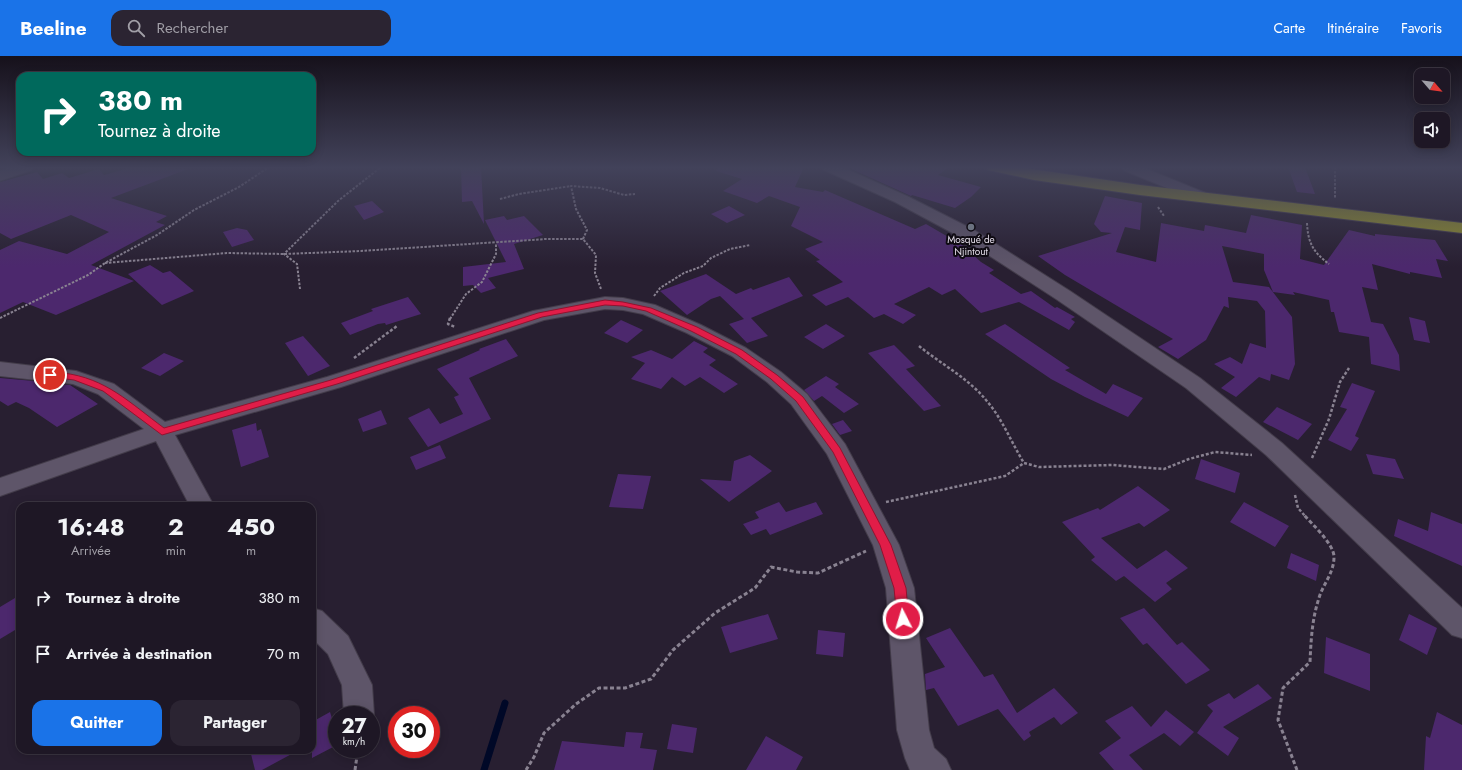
<!DOCTYPE html>
<html lang="fr">
<head>
<meta charset="utf-8">
<style>
  body { margin:0; font-family:Jost,sans-serif; background:#2b2432; color:#f1f3f6; height:100vh; display:flex; flex-direction:column; font-size:15px; white-space:nowrap }
  * { box-sizing:border-box; margin:0 }
  p { font-size:13px; color:#a19fa7 }
  .icon { flex:none; width:22px; height:22px; fill:none; stroke:currentColor; stroke-width:2; stroke-linecap:round; stroke-linejoin:round }
  .map { position:relative; flex:1; overflow:hidden }
  .details { position:absolute; left:16px; top:446px; width:300px; height:252px; display:flex; flex-direction:column; background:#1e1725; border-radius:12px; box-shadow:0 2px 10px #0003,0 0 0 1px #3c3642 }
  .details>* { flex:none }
  .hud { position:absolute; left:16px; top:16px; width:300px; height:84px; border-radius:12px; box-shadow:0 2px 10px #0003,0 0 0 1px #3c3642; background:#00695c; color:#fff; overflow:hidden }
  .needle { width:26px; rotate:118deg }
  .buttons { position:absolute; left:1414px; top:12px; display:grid; gap:8px }
  .buttons a { display:grid; place-items:center; width:36px; height:36px; border-radius:8px; background:#1e1725; box-shadow:0 2px 10px #0003,0 0 0 1px #3c3642; font-size:20px }
  .speed { position:absolute; left:328px; top:650px; display:flex; gap:8px; font-size:20px; font-weight:700; text-align:center }
  .speed>* { display:grid; place-content:center; width:52px; height:52px; border-radius:50%; background:#1e1725; box-shadow:0 2px 10px #0003,0 0 0 1px #3c3642; line-height:1 }
  .speed small { font-size:10px; font-weight:400 }
  .speed .limit { border:6px solid #d22; background:#fff; color:#111 }
  .pin { position:absolute; display:grid; place-items:center; width:34px; height:34px; color:#fff; margin:-17px; border:2px solid #fff; border-radius:50%; box-shadow:0 1px 4px #0007 }
  .me { position:absolute; width:44px; margin:-22px; rotate:355deg; stroke-linejoin:round; filter:drop-shadow(0 0 3px #0008) }
  .turn { display:flex; align-items:center; gap:14px; height:84px; padding:0 16px; font-size:18px }
  .turn .icon { width:52px; height:52px; stroke-width:2.5 }
  .turn b { display:block; font-size:28px; line-height:34px }
  .eta { display:flex; justify-content:space-evenly; align-items:center; height:68px; text-align:center }
  .eta b { font-size:24px; font-weight:700; line-height:28px }
  .primary-button { display:flex; gap:8px; margin-top:auto; padding:8px 16px }
  .primary-button a { flex:1; height:46px; border-radius:12px; background:#1a73e8; color:#fff; font-size:16px; font-weight:700; line-height:46px; text-align:center }
  .primary-button a+a { background:#2b2432; color:#f1f3f6 }
  ul { padding:0; list-style:none }
  li { display:flex; align-items:center; gap:12px; height:56px; padding:0 16px }
  li div { flex:1 }
  li b { display:block; font-size:15px }
  li em { font-style:normal }
  header { display:flex; align-items:center; gap:24px; box-sizing:border-box; height:56px; padding:0 20px; background:#1a73e8; color:#fff }
  header strong { font-size:19px }
  nav { display:flex; gap:22px; margin-inline-start:auto; font-size:14px }
  .search { width:280px; height:36px; background:#2b2432; display:flex; align-items:center; gap:10px; box-sizing:border-box; padding:0 14px; border-radius:12px; color:#a19fa7; font-size:15px }
  .map>svg:first-child { display:block }
  .lines { fill:none; stroke-linecap:round; stroke-linejoin:round }
  .stream { stroke:#000827; stroke-width:7 }
  .building { fill:#4c286d }
  .minor-casing { stroke:#433c4a; stroke-width:2 }
  .highway-casing { stroke:#433c4a; stroke-width:2 }
  .path-far2 { stroke:#898291; stroke-width:2; stroke-dasharray:2.5 1.5; stroke-linecap:butt }
  .path-far1 { stroke:#898291; stroke-width:2.5; stroke-dasharray:3 2; stroke-linecap:butt }
  .path { stroke:#898291; stroke-width:3; stroke-dasharray:4 2.5; stroke-linecap:butt }
  .minor { fill:#5e5569; fill-rule:evenodd }
  .highway { fill:#8e8c2d; fill-rule:evenodd }
  .route { fill:#e11d48; stroke:#92132f }
  .worship-dot { fill:#6b7280; stroke:#0f0b13; stroke-width:1.5 }
  .labels { text-anchor:middle; dominant-baseline:central; stroke-width:4; stroke-linejoin:round; paint-order:stroke }
  .far-poi-label { font-size:10px; fill:#e3dde9; stroke:#0f0b13 }
</style>
</head>
<body>
<header>
<strong>Beeline</strong>
<div class="search"><svg class="icon" aria-label="search" viewBox="0 0 24 24"><circle cx="10" cy="10" r="6"/><path d="M15 15l6 6"/></svg>Rechercher</div>
<nav><a>Carte</a><a>Itinéraire</a><a>Favoris</a></nav>
</header>
<div class="map">
<svg width="1462" height="714" viewBox="0 0 1462 714">
  <rect width="100%" height="100%" fill="#281f31"/>
  <g class="lines">
    <!-- stream -->
    <path class="stream" d="M484,714L505,647"/>
  </g>
  <!-- building -->
  <path class="building" d="M133,111L188,113L111,142L167,160L156,166L165,169L91,209L134,225L56,259L23,246L0,257V194L19,185L67,198L109,176L71,159L11,183L0,177V126L37,116L43,123L62,117L69,122L99,113L104,119Z
    M461,111H481L484,168L472,145L462,146Z
    M717,111H804L795,131L823,136L825,134L915,173L926,168L962,189L981,206L994,214L989,217L1021,238L1031,235L1055,252L1057,251L1075,261L1071,263L1075,266L1069,274L1019,246L981,257L955,233L942,239L929,231L894,248L916,259L903,268L884,258L874,262L848,241L826,250L812,239L843,226L816,205L820,204L805,193L823,186L791,170L800,151L769,140L757,147L723,135L742,123L716,115Z
    M847,111H949L938,119L981,131L971,141L955,152L912,139L911,140Z
    M1288,111H1305L1315,138L1297,136Z
    M1105,140L1142,147L1140,174L1125,171L1116,196L1156,206L1161,167L1204,175L1205,169L1246,177L1251,159L1302,169L1300,203L1324,209L1349,174L1375,180V178L1435,184L1448,205L1436,203L1442,222L1410,216V218L1372,208L1378,234L1362,231L1371,266L1383,268L1399,299L1400,315L1371,308L1369,281L1339,276L1334,256H1331L1329,244L1293,236L1295,239L1273,236L1264,214V198L1222,190L1233,226L1269,231L1292,261L1295,308L1289,324L1271,318L1270,325L1259,321L1236,341L1221,332L1235,321L1214,308L1230,301L1242,308L1250,287L1266,292L1265,255L1257,245L1228,241L1229,252L1224,250L1206,284L1178,303L1158,291L1173,283L1065,219L1038,200L1112,177L1101,176L1094,168Z
    M372,145L384,156L364,164L354,150Z
    M729,150L745,159L727,167L711,158Z
    M504,160L507,164L524,160L543,179L514,188L524,213L488,222L496,232L481,237L473,229L463,230V211L506,206L485,164Z
    M237,172L247,174L254,184L232,191L223,176Z
    M150,209L163,217L170,215L194,235L162,249L128,218Z
    M706,218L736,238L751,232L753,234L789,221L803,240L751,262L768,280L747,287L729,268L744,263L720,240L711,243L687,259L660,235Z
    M408,241L421,258L386,269L385,267L378,268L350,279L341,267L373,255L371,253Z
    M1409,261L1425,265L1430,287L1414,284Z
    M621,264L643,274L627,287L604,277Z
    M826,268L845,280L823,293L804,281Z
    M1005,268L1070,312L1065,314L1106,338L1113,328L1143,342L1128,361L1085,341L1051,323L985,278Z
    M303,280L330,310L308,320L285,287Z
    M506,283L518,300L469,322L491,363L428,391L408,362L429,352L440,368L463,358L454,341L459,339L437,313L480,294L479,293Z
    M694,285L708,292L703,296L716,304L709,309L738,328L724,337L700,321L685,330L672,321L661,333L631,323L645,307L631,301L651,294L672,303Z
    M894,289L915,310L906,313L941,350L924,355L868,297Z
    M164,297L184,305L160,320L141,312Z
    M826,320L839,328L835,331L859,348L844,357L822,340L814,345L804,334Z
    M0,322L34,325L47,333L56,328L70,329L98,348L57,371L29,352L16,346L8,350L0,345Z
    M1352,327L1375,335L1355,380L1359,382L1351,395L1328,384L1347,353L1340,351Z
    M1277,351L1312,368L1298,384L1263,366Z
    M381,354L387,368L363,376L358,363Z
    M843,364L852,375L840,379L832,368Z
    M256,367L257,375L261,373L269,401L241,411L232,374Z
    M440,389L446,402L416,414L410,401Z
    M1366,398L1395,403L1404,423L1373,418Z
    M750,399L772,415L729,446L700,423L731,425L734,405Z
    M1201,403L1240,417L1235,437L1195,423Z
    M618,418L651,420L643,453L609,451Z
    M1138,430L1170,454L1144,471L1139,467L1101,482L1137,513L1166,494L1188,512L1166,527L1172,533L1155,546L1124,520L1116,525L1091,504L1095,501L1062,466L1098,452L1100,454Z
    M779,446L786,456L816,446L823,458L770,479L766,473L751,479L743,468L759,462L755,456Z
    M1244,446L1289,470L1275,491L1230,466Z
    M1431,456L1462,468V510L1394,480L1398,463L1428,475Z
    M1291,497L1319,509L1316,525L1287,512Z
    M20,539V571L0,583V551Z
    M1144,552L1177,589L1182,586L1210,614L1186,628L1147,587L1143,589L1120,562Z
    M768,558L778,583L730,597L721,571Z
    M1409,558L1437,572L1427,599L1399,584Z
    M950,572L984,621L993,618L1017,657L1054,632L1078,657L1061,669L1054,661L1029,676L1031,680L1024,685L998,653L958,670L934,632L926,634L925,618L945,611L926,582Z
    M818,574L845,577L843,601L816,598Z
    M1326,581L1370,598V635L1324,617Z
    M1258,628L1272,642L1223,671L1239,682L1228,700L1197,677L1213,655L1207,649L1229,637L1234,643Z
    M1132,650L1151,671L1166,654L1194,676L1180,690L1164,677L1129,699L1143,714H1114L1099,697L1121,682L1105,665Z
    M330,656L337,678V689L312,702V666Z
    M1437,656L1462,669V714H1424L1426,680L1430,682Z
    M672,668L697,672L693,697L667,693Z
    M626,676L643,677L640,692L657,694L653,714H554L562,685L624,691Z
    M766,680L803,701L796,714H746Z
    M250,694H299L262,714H255Z"/>
  <g class="lines">
    <!-- minor casing -->
    <g class="minor-casing">
      <path id="minor" d="M11,111H34L32,114L0,125V115Z
        M822,111H842L907,140L974,174L1070,235L1200,322L1282,387L1462,552V582L1452,579L1266,399L1186,332L1056,243L962,182L895,146L824,114Z
        M1121,111H1142L1208,138L1210,141L1208,144H1196L1123,114Z
        M605,241L623,242L655,249L701,269L746,292L781,316L807,338L845,388L899,489L914,532L929,674L934,692L946,703L951,714H910L905,702L897,674L886,532L873,489L827,398L791,348L767,326L732,300L687,277L643,258L623,254L605,253L544,264L341,331L175,379L214,450H190L156,385L0,440V422L144,373L98,338L73,328L0,320V306L76,315L114,328L165,366L327,321L533,255Z
        M312,552L322,555L348,580L372,629L374,659L371,667V659H344L342,629L328,598L312,582Z"/>
    </g>
    <!-- highway casing -->
    <g class="highway-casing">
      <path id="highway" d="M986,111H1018L1140,129L1462,167V177L1140,139L1034,124L988,114Z"/>
    </g>
    <!-- path-far2 -->
    <path class="path-far2" d="M1335,111V143
      M500,143L519,138L571,130
      M1158,151L1164,160
      M1307,167C1308,187 1313,196 1329,208
      M583,183L587,174L576,153L571,130L600,132L624,139L635,138
      M105,207L227,197L284,198L361,195L546,183H583L596,199L595,217L601,233
      M300,233L297,208L284,198L338,145L381,111
      M654,240L660,232L684,217L703,210L711,202L730,193L750,189
      M0,262L88,219L105,207L157,179L194,154L239,131L269,111
      M450,263L466,238L482,226L496,198V187"/>
    <!-- path-far1 -->
    <path class="path-far1" d="M450,262L448,268L455,271
      M919,290C941,308 968,322 986,344C1002,362 1011,386 1024,407L1039,411L1112,409L1164,413L1189,403L1215,396L1252,399
      M354,302L397,270
      M1312,402L1329,363L1340,326L1349,312
      M1295,439L1298,452L1305,460
      M886,446L1005,420L1024,407"/>
    <!-- path -->
    <path class="path" d="M355,714L358,693
      M526,714L534,701L544,677L576,648L599,632H625L651,623L673,594L715,557L755,532L771,511L797,516L818,517L866,495
      M1297,714L1278,664L1283,632L1310,606C1311,584 1312,563 1319,542C1323,528 1334,517 1334,501C1334,488 1312,468 1304,459"/>
    <!-- minor -->
    <use href="#minor" class="minor"/>
    <!-- highway -->
    <use href="#highway" class="highway"/>
  </g>
  <!-- sky -->
  <linearGradient id="sky" x2="0" y2="1"><stop stop-color="#16111b"/><stop offset="0.53" stop-color="#42425a"/><stop offset="1" stop-color="#42425a" stop-opacity="0"/></linearGradient>
  <rect width="1462" height="211" fill="url(#sky)"/>
  <!-- route -->
  <path class="route" d="M605,244L623,246L651,252L697,271L742,294L777,319L803,341L840,392L891,489L906,532L909,563L907,567L903,568L899,567L897,563L894,532L880,489L833,396L796,345L771,323L736,298L691,275L646,255L623,250L605,249L542,261L337,328L162,379L103,335L74,324L50,321L45,319C50,314 57,317 63,317C106,322 130,347 164,372L331,324L538,257Z"/>
  <!-- markers -->
  <circle class="worship-dot" cx="971" cy="171" r="4"/>
  <g class="labels">
    <!-- far-poi labels -->
    <g class="far-poi-label">
      <text x="971" y="183">Mosqué de<tspan x="971" dy="12">Njintout</tspan></text>
    </g>
  </g>
</svg>
<div class="buttons">
<a><svg class="needle" viewBox="-14 -14 28 28"><path d="M0-13l5 13h-10z" fill="#e53935"/><path d="M0 13l5-13h-10z" fill="#a19fa7"/></svg></a>
<a><svg class="icon" aria-label="sound" viewBox="0 0 24 24"><path d="M4 9h4l5-4v14l-5-4H4zM17 9q2 3 0 6"/></svg></a>
</div>
<div class="speed"><div>27<small>km/h</small></div><div class="limit">30</div></div>
<div class="pin" style="left:50px;top:319px;background:#d93025"><svg class="icon" aria-label="arrive" viewBox="0 0 24 24"><path d="M6 21V4h12l-3 4 3 4H6"/></svg></div>
<svg class="me" style="left:903px;top:563px" viewBox="-20 -20 40 40"><circle r="17" fill="#e11d48" stroke="#fff" stroke-width="3"/><path d="M0-11L8 9 0 5-8 9z" fill="#fff"/></svg>
<div class="hud">
<div class="turn"><svg class="icon" aria-label="right" viewBox="0 0 24 24"><path d="M7 20v-9h11M14 6l5 5-5 5"/></svg><div><b>380 m</b>Tournez à droite</div></div>
</div>
<section class="details">
<div class="eta">
<div><b>16:48</b><p>Arrivée</p></div>
<div><b>2</b><p>min</p></div>
<div><b>450</b><p>m</p></div>
</div>
<ul>
<li><svg class="icon" aria-label="right" viewBox="0 0 24 24"><path d="M7 20v-9h11M14 6l5 5-5 5"/></svg><div><b>Tournez à droite</b></div><em>380 m</em></li>
<li><svg class="icon" aria-label="arrive" viewBox="0 0 24 24"><path d="M6 21V4h12l-3 4 3 4H6"/></svg><div><b>Arrivée à destination</b></div><em>70 m</em></li>
</ul>
<div class="primary-button"><a>Quitter</a><a>Partager</a></div>
</section>
</div>
</body>
</html>
